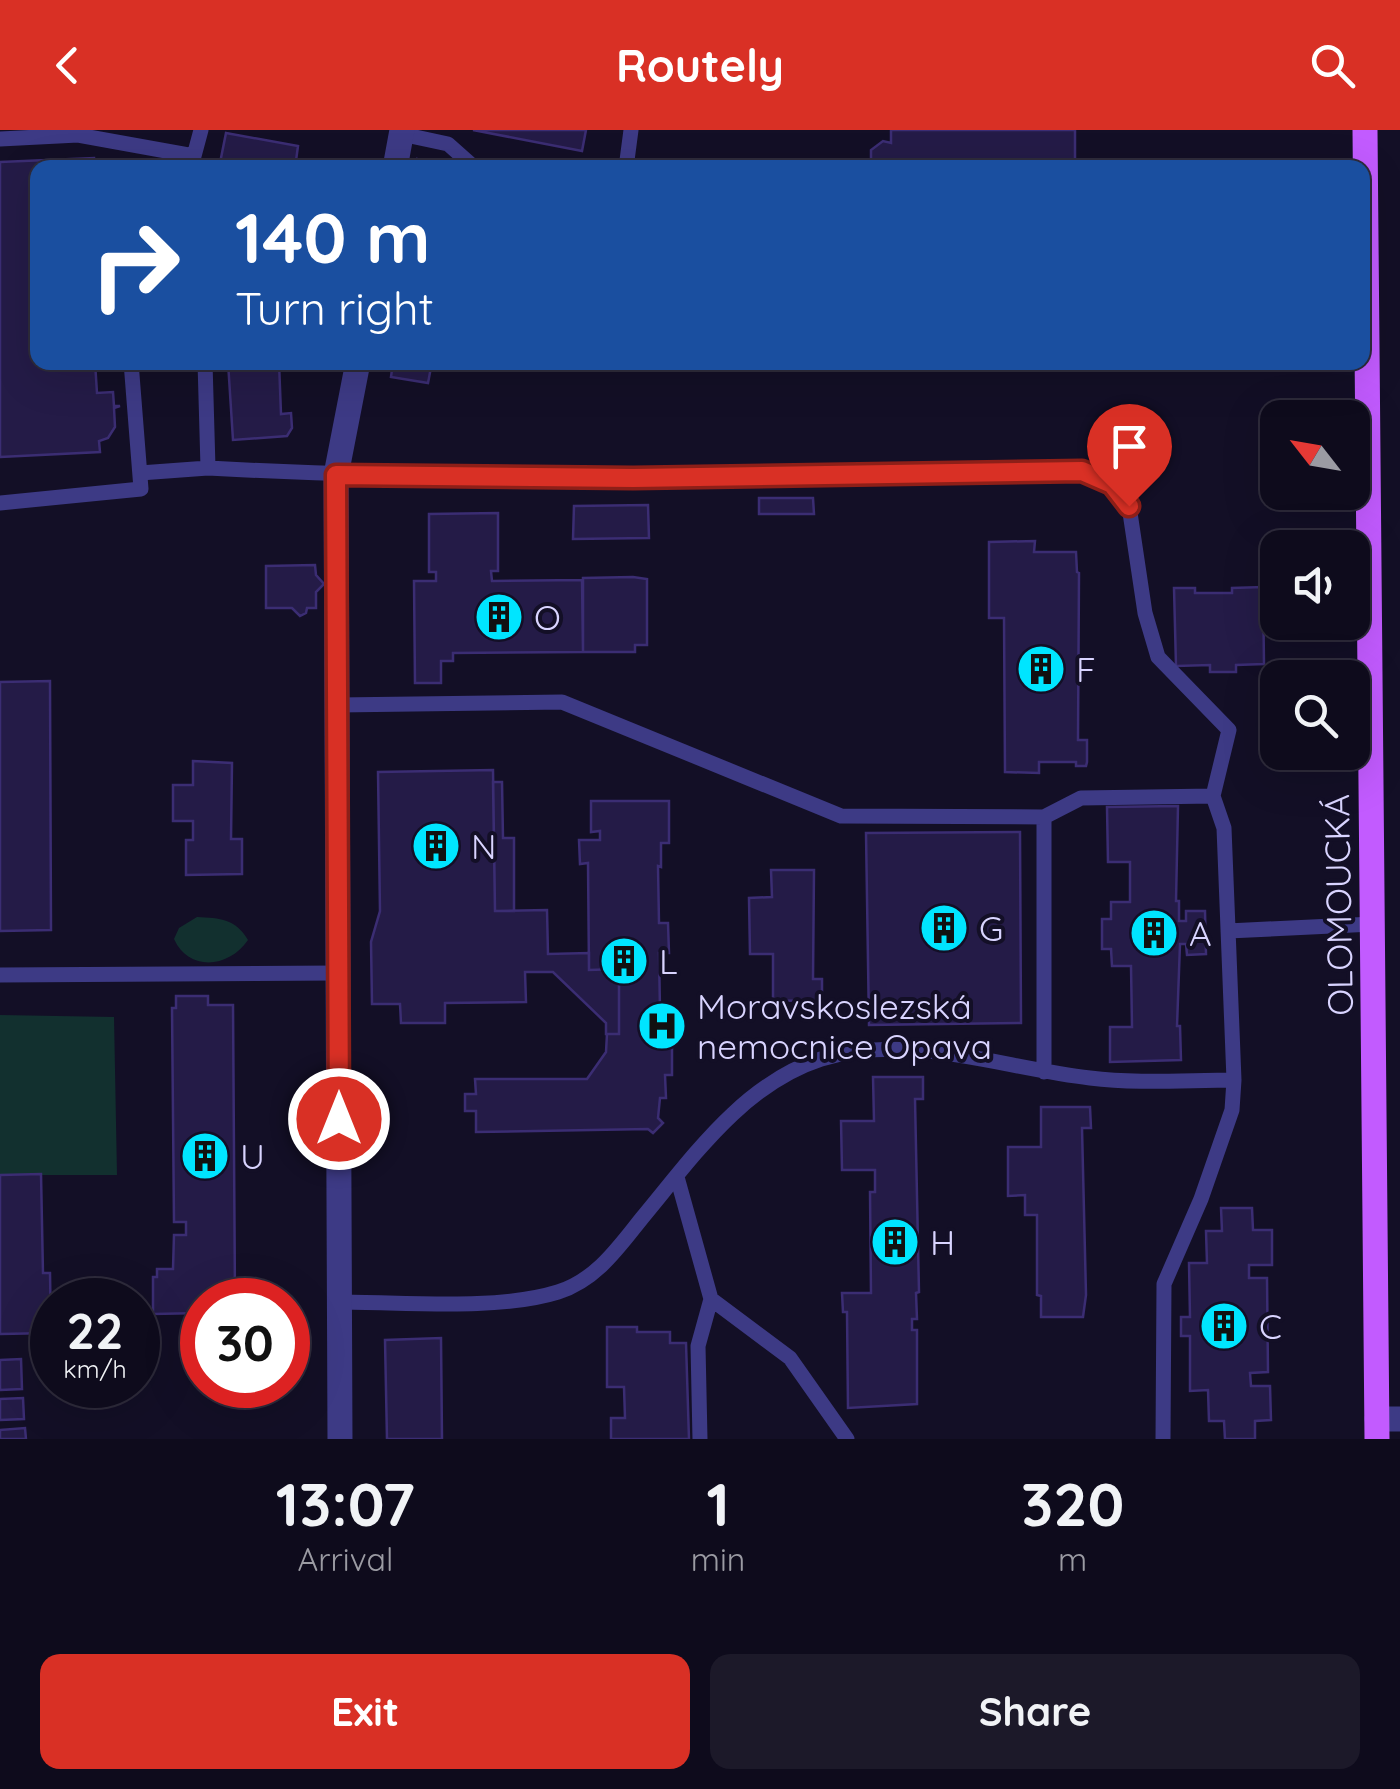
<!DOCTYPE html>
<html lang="en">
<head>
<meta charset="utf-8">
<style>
  body { margin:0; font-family:Quicksand,sans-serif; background:#1c1929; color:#f1f3f6; height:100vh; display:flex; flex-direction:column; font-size:38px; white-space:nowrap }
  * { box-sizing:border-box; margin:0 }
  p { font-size:32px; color:#9b9ba3 }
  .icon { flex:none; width:55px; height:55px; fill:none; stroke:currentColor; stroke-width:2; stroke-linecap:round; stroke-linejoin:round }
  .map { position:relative; height:1309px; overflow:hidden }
  .side { display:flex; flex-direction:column; background:#0e0b1c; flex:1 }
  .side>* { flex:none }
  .guide { position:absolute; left:30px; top:30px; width:1340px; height:210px; border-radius:20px; box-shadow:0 10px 40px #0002,0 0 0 2px #2e2b3b; background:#1a4fa0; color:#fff; overflow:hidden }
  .needle { width:65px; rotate:301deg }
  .fabs { position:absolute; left:1260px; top:270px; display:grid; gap:20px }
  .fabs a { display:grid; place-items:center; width:110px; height:110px; border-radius:20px; background:#0e0b1c; box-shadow:0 10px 40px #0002,0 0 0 2px #2e2b3b; font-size:50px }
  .speed { position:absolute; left:30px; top:1148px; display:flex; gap:20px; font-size:50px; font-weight:700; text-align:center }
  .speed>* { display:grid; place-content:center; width:130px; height:130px; border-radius:50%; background:#0e0b1c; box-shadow:0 10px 40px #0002,0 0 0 2px #2e2b3b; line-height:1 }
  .speed small { font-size:25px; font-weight:400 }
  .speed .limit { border:15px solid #d22; background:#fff; color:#111 }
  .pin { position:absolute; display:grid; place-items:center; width:85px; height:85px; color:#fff; margin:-102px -42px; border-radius:50% 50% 50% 0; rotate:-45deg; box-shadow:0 0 10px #0007 }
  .pin .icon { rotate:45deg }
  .me { position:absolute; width:110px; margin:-55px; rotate:0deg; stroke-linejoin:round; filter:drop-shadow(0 0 8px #0008) }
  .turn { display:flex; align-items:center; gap:35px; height:210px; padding:0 40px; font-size:45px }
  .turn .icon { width:130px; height:130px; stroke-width:2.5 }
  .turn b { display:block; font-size:70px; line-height:85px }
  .eta { display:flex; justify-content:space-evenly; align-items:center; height:170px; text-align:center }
  .eta b { font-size:60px; font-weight:700; line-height:70px }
  .cta { display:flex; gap:20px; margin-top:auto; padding:20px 40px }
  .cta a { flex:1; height:115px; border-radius:20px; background:#d93025; color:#fff; font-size:40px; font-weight:700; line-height:115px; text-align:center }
  .cta a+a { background:#1c1929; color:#f1f3f6 }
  header { display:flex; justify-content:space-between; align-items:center; height:130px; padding:0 40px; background:#d93025; color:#fff; font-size:45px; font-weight:700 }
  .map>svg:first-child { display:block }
  .grass { fill:#12302f }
  .building { fill:#241b47; stroke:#3b2d73; stroke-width:2.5 }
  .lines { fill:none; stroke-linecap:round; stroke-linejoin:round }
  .lane { stroke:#3d3a85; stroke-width:15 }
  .street { stroke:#3d3a85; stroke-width:25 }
  .primary { stroke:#c25bff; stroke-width:25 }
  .route-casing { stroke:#8d1f18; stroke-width:25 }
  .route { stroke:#d93025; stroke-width:18 }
  .labels { text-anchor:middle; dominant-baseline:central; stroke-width:8; stroke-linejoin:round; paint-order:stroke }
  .poi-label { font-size:35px; fill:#d9d4ff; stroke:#130f26; text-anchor:start }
  .street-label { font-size:35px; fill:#d9d4ff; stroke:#130f26 }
</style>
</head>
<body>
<header><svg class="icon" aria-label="back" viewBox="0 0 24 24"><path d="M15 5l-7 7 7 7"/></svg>Routely<svg class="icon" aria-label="search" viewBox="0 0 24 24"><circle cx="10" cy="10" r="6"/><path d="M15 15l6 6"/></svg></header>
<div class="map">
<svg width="1400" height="1309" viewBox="0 0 1400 1309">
  <rect width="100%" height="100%" fill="#130f26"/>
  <!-- grass -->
  <path class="grass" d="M197,787C220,788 236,789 248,810C229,838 189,842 174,809L179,798Z
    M0,885L114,887L117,1045H0Z"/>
  <!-- building -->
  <path class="building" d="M473,0H586L582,21Z
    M891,0H1075V38L871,37V20L883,11L891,13Z
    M226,3L298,16L295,38H206L207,31L220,33Z
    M94,28V31H85V38H38V232H95L97,263L113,262L114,276H120L114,278L115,297L108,308L99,311L100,322L0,327V32Z
    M417,29L454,36V38H415Z
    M228,232H279L281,284L291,283L292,298L287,306L233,310Z
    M393,232H432L428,253L391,247Z
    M759,368H813L814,384H759Z
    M648,375L649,408L573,409L574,376Z
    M498,383V441H491L492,451L582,450L583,522L453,523V531H441V553H415L414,451H436V442H429V384Z
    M1035,411L1034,422H1076L1077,442L1079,443L1078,610H1087V632L1086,636H1076V632H1039V643L1005,642L1004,488H989V412Z
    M315,435L316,445L324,454L316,462V478H307L306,483L300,486L292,478H266V436Z
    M633,447L647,449V515H635V522H583V448Z
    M1263,457L1264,534L1236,535V542H1210V535L1176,536L1174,458H1195V463H1232V458Z
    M50,551L51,800L0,801V552Z
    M193,631L232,633L231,709H242V744L186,745V710H193V691H173V655H193Z
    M493,640L495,781L547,780L548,824L589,823V840L619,839V904H606V893L553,842H525L526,872L445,873V893H401L400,874H372L371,812L380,781L378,642Z
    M493,652H502L503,708H514V781H495Z
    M591,671H669V713H661V737L658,736L659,793H668L669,823H659L660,880H663V903H672V945H665L666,968H660L658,988L663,993L653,1003L648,999L476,1002V981H465V964H476L475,949H587L606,922L607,904H619V839L589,840L588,733L580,734L579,710H600V701L591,702Z
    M1178,676L1176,771H1179V791H1186V781H1205L1206,824L1187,825L1186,814H1180L1177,896H1180L1181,930L1110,932V897H1132L1131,836H1112L1111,819H1102V789H1111V772H1130V732H1108L1107,677Z
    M1020,702L1021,893L869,895L866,703Z
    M771,740H814L813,849H822V870L773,871V824H750L749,768L772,767Z
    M176,866H208V875H233L235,1170H202V1183L153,1184V1147H157V1139H173L174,1105H186V1092H174L172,878H176Z
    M873,947H923V969H915L919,1162L916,1163L917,1189H912V1200H917V1274L848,1278L847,1182H843L842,1163H871L870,1062H875V1040H842L841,991H874Z
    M1041,977H1090L1091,998H1082L1086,1165L1083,1187H1041V1166L1037,1165V1085H1025V1065L1008,1066V1017H1041Z
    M41,1044L43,1143H50L51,1203L0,1204V1045Z
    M1221,1078H1252L1253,1100H1272V1135H1249V1148H1267L1268,1242L1250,1243L1251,1256H1270L1271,1290L1255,1291V1309H1225L1224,1291H1209L1208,1260L1190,1261V1206H1181V1187H1190L1189,1133H1207L1206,1101H1222Z
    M607,1197H637V1202H670V1213H686L689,1309H611V1288H625L624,1257H607Z
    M441,1208L442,1309H387L385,1210Z
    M21,1229L22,1259L0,1260V1230Z
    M23,1268L24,1289L0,1290V1269Z
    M25,1298L26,1309H0V1300Z"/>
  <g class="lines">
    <!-- lane -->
    <path class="lane" d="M401,4L448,14L475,38
      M0,9L78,5L194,26L201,0
      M626,38L631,0
      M205,232L208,338C500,354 791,345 1083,341L1112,354L1129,376L1145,483L1158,527L1229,600L1213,666L1224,698L1234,950
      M140,343L208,338
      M0,373L141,359L131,232
      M337,575L562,572L841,686L1044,687V942
      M1044,687L1081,668L1213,666
      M1228,801L1373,794
      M0,845L338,843
      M677,1047L711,1169L790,1228L847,1309
      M339,1172C405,1172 497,1181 558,1162C596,1150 618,1118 642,1088C692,1028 743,954 821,929C910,902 1001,938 1090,948C1137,954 1187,950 1234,950L1232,980L1201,1069L1164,1154L1163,1309
      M700,1309L698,1216L711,1169"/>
    <!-- street -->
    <path class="street" d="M395,38L402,0
      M1377,1289H1400
      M340,1309L336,345L358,232"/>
    <!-- primary -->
    <path class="primary" d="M1365,0L1377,1309"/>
  </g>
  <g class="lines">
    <!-- route casing -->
    <g class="route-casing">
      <path id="route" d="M339,989L336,345L633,348L1082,341L1112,354L1129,376"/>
    </g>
    <!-- route -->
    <use href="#route" class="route"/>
  </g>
  <!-- icons -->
  <defs>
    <g id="building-disc" transform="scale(2.5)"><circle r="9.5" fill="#00e5ff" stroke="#130f26"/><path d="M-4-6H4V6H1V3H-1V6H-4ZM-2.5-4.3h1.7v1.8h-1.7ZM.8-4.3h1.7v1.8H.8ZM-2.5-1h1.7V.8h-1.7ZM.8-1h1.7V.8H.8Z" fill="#111"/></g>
    <g id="hospital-disc" transform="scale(2.5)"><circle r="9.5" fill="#00e5ff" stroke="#130f26"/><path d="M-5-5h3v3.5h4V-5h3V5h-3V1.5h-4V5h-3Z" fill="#111"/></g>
  </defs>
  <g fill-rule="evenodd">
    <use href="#building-disc" x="499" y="487"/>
    <use href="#building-disc" x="1041" y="539"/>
    <use href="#building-disc" x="436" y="716"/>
    <use href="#building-disc" x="944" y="798"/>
    <use href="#building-disc" x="1154" y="803"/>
    <use href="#building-disc" x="624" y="831"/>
    <use href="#hospital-disc" x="662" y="896"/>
    <use href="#building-disc" x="205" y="1026"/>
    <use href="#building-disc" x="895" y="1112"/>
    <use href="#building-disc" x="1224" y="1196"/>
  </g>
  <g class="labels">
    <!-- poi labels -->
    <g class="poi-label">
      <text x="534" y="487">O</text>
      <text x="1076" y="539">F</text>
      <text x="471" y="716">N</text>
      <text x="979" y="798">G</text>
      <text x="1189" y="803">A</text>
      <text x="659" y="831">L</text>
      <text x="697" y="876">Moravskoslezská<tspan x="697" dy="40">nemocnice Opava</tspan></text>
      <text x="240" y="1026">U</text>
      <text x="930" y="1112">H</text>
      <text x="1259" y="1196">C</text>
    </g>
    <!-- street labels -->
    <g class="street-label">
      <text transform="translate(1338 775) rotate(-91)">OLOMOUCKÁ</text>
    </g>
  </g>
</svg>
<div class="fabs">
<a><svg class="needle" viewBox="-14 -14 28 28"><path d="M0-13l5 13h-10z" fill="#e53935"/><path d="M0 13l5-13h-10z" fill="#9b9ba3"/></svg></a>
<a><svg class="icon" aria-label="sound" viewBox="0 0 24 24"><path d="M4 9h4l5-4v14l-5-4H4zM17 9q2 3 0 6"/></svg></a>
<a><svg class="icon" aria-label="search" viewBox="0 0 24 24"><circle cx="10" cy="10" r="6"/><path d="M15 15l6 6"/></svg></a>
</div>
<div class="speed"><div>22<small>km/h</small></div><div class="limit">30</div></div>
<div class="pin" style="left:1129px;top:376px;background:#d93025"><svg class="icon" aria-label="arrive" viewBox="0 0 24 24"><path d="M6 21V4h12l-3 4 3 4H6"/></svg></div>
<svg class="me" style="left:339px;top:989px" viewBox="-20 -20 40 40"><circle r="17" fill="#d93025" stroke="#fff" stroke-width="3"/><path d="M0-11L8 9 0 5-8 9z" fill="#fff"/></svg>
<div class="guide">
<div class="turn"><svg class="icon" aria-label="right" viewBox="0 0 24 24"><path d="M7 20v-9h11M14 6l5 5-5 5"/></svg><div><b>140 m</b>Turn right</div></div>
</div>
</div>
<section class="side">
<div class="eta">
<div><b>13:07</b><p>Arrival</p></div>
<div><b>1</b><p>min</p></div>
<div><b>320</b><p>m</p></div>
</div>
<div class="cta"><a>Exit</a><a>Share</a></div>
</section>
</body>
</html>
